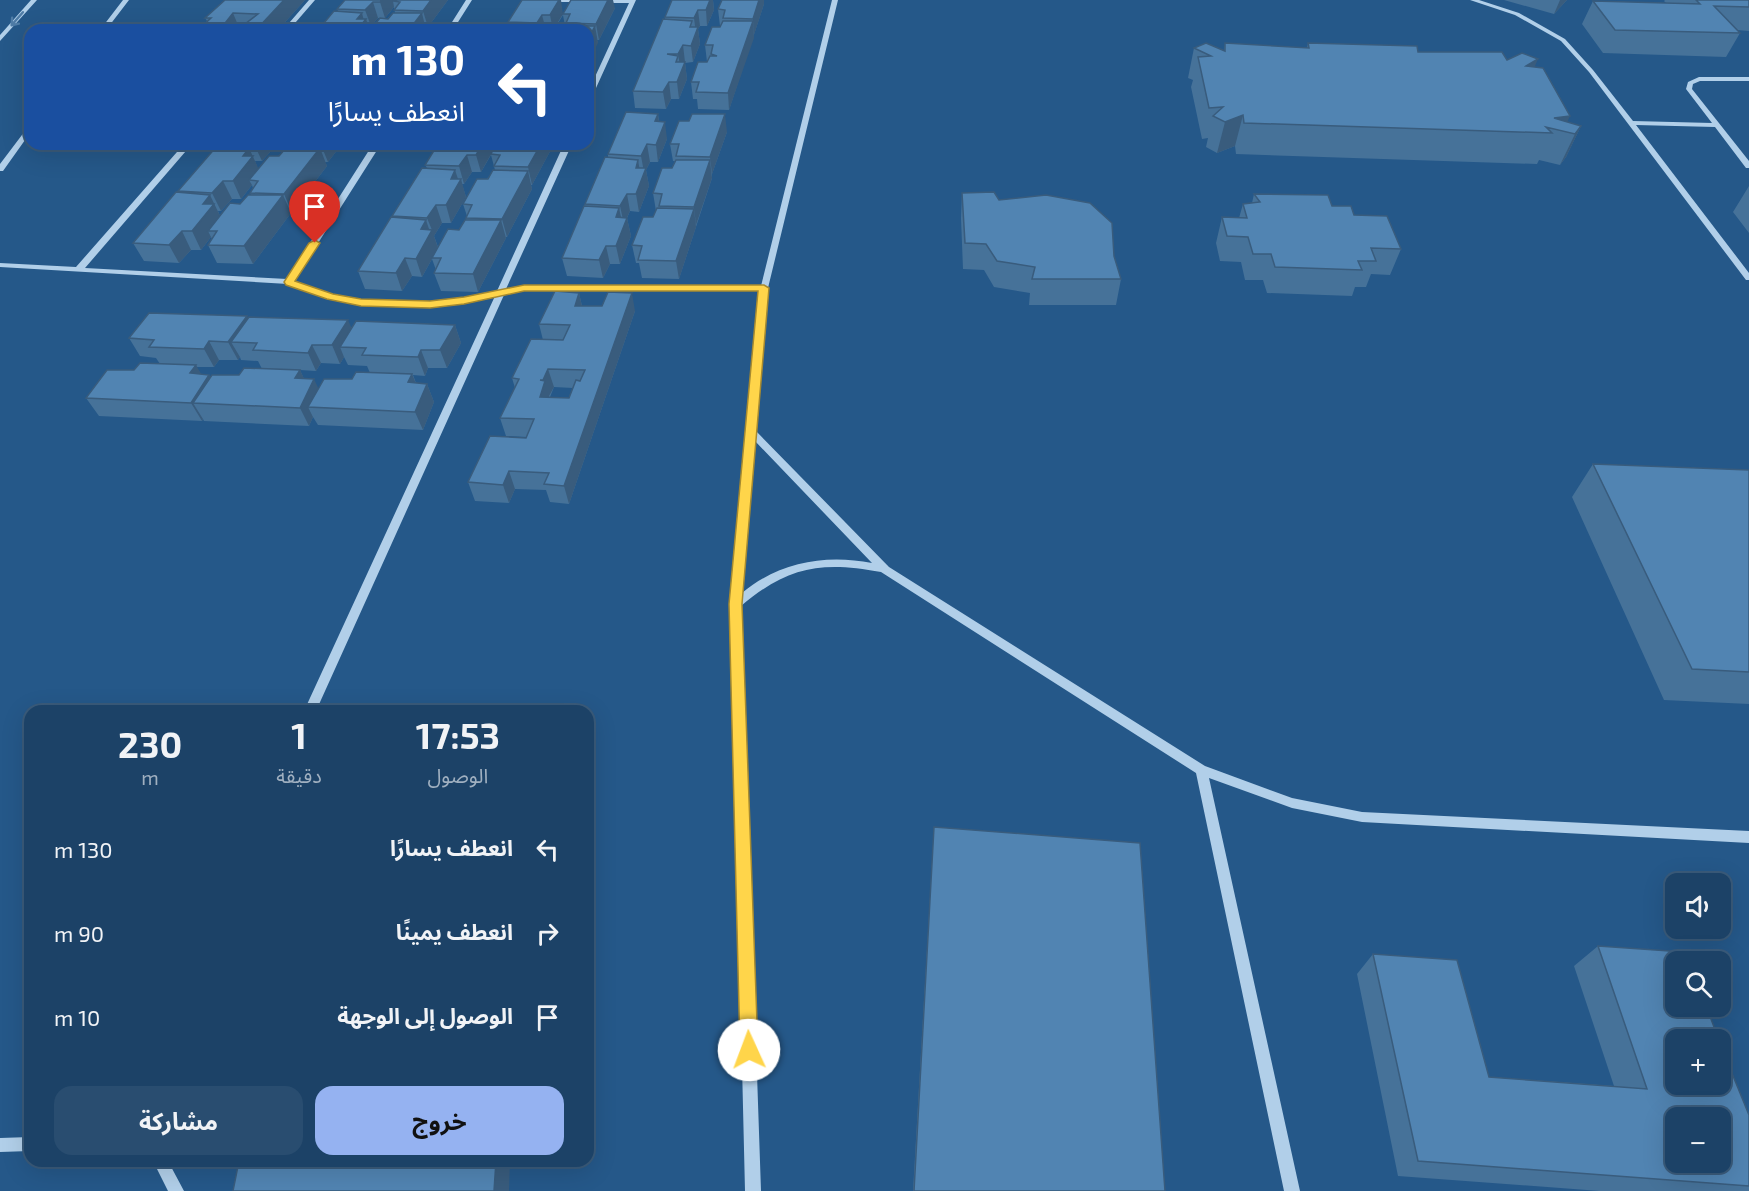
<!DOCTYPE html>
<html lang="ar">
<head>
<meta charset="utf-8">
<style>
  body { margin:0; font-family:"Exo 2","Noto Sans Arabic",sans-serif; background:#294d70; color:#f1f3f6; direction:rtl; height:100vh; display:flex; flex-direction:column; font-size:22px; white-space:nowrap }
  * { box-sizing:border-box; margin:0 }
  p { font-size:20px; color:#a0b0c0 }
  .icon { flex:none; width:33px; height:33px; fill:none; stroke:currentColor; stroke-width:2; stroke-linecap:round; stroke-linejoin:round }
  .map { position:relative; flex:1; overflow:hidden; direction:ltr }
  .drawer { position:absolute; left:24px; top:705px; width:570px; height:462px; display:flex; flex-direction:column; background:#1c4267; border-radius:18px; box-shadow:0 6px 24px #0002,0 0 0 2px #3a5b7b; direction:rtl }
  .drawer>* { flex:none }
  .top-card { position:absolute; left:24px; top:24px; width:570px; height:126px; border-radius:18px; box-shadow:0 6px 24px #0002,0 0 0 2px #3a5b7b; direction:rtl; background:#1a4fa0; color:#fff; overflow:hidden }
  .buttons { position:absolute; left:1665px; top:873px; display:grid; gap:12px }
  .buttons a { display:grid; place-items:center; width:66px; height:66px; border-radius:12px; background:#1c4267; box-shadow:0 6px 24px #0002,0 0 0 2px #3a5b7b; font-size:30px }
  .pin { position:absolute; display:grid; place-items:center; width:51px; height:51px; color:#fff; margin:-62px -26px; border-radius:50% 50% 50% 0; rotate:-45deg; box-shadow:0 0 6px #0007 }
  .pin .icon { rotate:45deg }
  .me { position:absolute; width:66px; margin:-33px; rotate:358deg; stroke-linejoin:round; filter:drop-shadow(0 0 4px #0008) }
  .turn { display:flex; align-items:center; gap:21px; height:126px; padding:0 30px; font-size:27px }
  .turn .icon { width:78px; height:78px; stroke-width:2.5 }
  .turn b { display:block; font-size:42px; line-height:51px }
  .eta { display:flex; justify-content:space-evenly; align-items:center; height:102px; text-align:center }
  .eta b { font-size:36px; font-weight:700; line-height:42px }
  .action { display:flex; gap:12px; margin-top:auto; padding:12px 30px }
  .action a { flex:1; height:69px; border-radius:18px; background:#95b2f1; color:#111; font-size:24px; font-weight:700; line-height:69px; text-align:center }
  .action a+a { background:#294d70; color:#f1f3f6 }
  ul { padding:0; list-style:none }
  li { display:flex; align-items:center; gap:18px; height:84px; padding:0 30px }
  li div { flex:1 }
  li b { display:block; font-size:22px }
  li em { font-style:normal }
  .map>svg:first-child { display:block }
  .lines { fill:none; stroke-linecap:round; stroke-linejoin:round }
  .minor { fill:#b1cfe9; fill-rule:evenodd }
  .wall { fill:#467299; fill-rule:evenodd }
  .shaded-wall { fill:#395c7d }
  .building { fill:#5184b2; stroke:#395c7d; stroke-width:1.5; fill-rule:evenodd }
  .oneway { stroke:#4f7ca6 }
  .route { fill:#ffd54a; stroke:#a68a30; stroke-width:1.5 }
</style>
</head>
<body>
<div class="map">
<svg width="1749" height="1191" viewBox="0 0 1749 1191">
  <rect width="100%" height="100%" fill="#255889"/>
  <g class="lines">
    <!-- minor -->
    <path class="minor" d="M31,0H37L0,41V35Z
      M123,0H129L106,30H100Z
      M309,0H315L289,30H283Z
      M466,0H472L453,30H447Z
      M555,0H587L584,2H558Z
      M597,0H636L591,99L588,101V92L629,3H599Z
      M832,0H838L768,288L756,431L889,567L1205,766L1292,798L1362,812L1749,831V843L1362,822L1292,808L1209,778L1300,1191H1284L1196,773L881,572C822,561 788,566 741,606L761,1191H745L731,604L760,290H524L504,295L316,711H304L495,296L430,306L361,305L328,299L288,284L0,267V263L76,267L184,144H192L85,268L287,279L373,144H381L294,281L333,295L361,301L430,302L464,298L497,291L564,144H572L506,289L524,286H761ZM755,441L872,563C825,554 779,562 742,593Z
      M1470,0H1479L1519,13L1565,39L1593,70L1633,121L1712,123L1686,89L1688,82L1699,77H1749V81H1700L1693,84L1692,89L1749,161V168H1746L1715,127L1636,125L1749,273V280H1746L1589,72L1561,41L1515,15Z
      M30,126V133L3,171H0V164L28,127Z
      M30,1137V1151L0,1152V1138Z
      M153,1161H168L184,1191H168Z"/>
  </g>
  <!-- wall -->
  <path class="wall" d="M305,0L278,30H198L207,21L205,18Z
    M345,0H448L428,27H426V30H370L395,13L394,7L385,18H378L371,26H369L370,30L338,11L337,9Z
    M522,0L563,13L615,8L599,40H597L598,43L565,26L563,15L554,30H502L509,24L508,22Z
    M672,0H713L714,10L707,26H700L698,29L700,44L693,62L685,63L687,79L679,99H671L666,109L635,108L633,91L665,20V17Z
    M1504,0H1567L1554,14Z
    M1665,0H1749V31L1737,30L1740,33L1726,57L1603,53L1582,24L1593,1L1666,3L1664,1Z
    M764,4L729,110L698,109L697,99H693L691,82L707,62L705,45L721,26H720L718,9Z
    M1225,43L1307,48L1308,43L1507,60L1535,67L1567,122L1581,126L1566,157L1560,165L1539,160L1537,164L1236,154L1235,146L1217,153L1206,147L1208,138L1202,139L1191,87L1193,80L1188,78L1194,48L1224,50Z
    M658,114L659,121L667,139L658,162H650L646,170L649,186L639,212L630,211L627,218L631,236L620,264H610L603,278L567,276L562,258L585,204L608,158V154Z
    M727,132L712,174V178L679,279L642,278L639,263H636L632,245L653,217L656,211L653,193L672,168L675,161H673L670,144Z
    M222,144H285L280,150H272L262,161H255L258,169L290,148L288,144H342L328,162H325L327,166L292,212H291V213L253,264L217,263L208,245L212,239L211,237L201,250H191L179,263L144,261L133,243L178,193V191L223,146ZM252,185L253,188L250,193L251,195L240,204L220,216L218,211H221L232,199H241Z
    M438,144H493L494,148L554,144L532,185H531L532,189L507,237H506V238L478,292L441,291L434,273L436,270L432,259L422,277L412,276L402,291L365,289L358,271L392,217V216L427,168L425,165ZM491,155L495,170L463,204L467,216L466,220L459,230L438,247L434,236L442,223H451L466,197L462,184H464L472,172H481Z
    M1749,186V233L1733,212Z
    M962,193L1114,256L1121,279L1116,305H1029L1030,293L994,287L984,270L963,269L961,218Z
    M1254,194L1332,206L1354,215L1401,249L1390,275L1371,274L1366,287H1355L1352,296L1267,293L1263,280H1245L1241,262L1220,261L1216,243L1222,217L1239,218L1243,204L1252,203Z
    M579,293L582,306L635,311L569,504L550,502L546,490L515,489L509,503L475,501L468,482L527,437L506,436L500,418L515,388L512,378L543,340L539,324ZM554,387L573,388L569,398L550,397Z
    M248,318L352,327L455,325L461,343L447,368H428L425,376L413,375L416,383L427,384L434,402L423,430L318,425L313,417L309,426L204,421L203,419L202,421L99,416L86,398L134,370L160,364L156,358L140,356L129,338ZM240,357L241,360L258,361L262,369L239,375L210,377L209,375L201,374L196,367H214L219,360H238ZM344,357L348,365L367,366L370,373L352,379L318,389L304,379L300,370L316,371L321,363L340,364Z
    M1593,464L1749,470V704L1664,700L1572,497Z
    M934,827L1165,1191H913Z
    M1598,946L1749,1115V1191H1600L1398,1176L1357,974L1373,954L1489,1077L1614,1086L1574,966Z"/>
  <!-- shaded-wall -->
  <path class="shaded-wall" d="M284,0H305L278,30H256Z
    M382,0H398L393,1L394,7L385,18L380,2Z
    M431,0H448L428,27L423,11Z
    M559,0H561L563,14L553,30L550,15Z
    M608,0H613L615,8L599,40L596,24Z
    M710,0H713L714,10L707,26L706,10Z
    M759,0H764V4L754,35L753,19Z
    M1560,0H1567L1554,14Z
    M373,2L378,18L371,26L365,10Z
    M698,10L700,26L698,29L700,44L693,62L691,46L696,34L694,18Z
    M233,13L240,30L222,27Z
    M362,13L364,21L366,19L370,30H357V19Z
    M422,13L426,30H409Z
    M542,15L546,30H538L537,23Z
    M753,21L754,38L729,110L728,93Z
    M595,26L598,43L588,62V39Z
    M683,45L687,79L679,99L677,82L681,71L678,54Z
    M1538,59L1525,89L1526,66Z
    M669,82L671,99L666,109L663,92Z
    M658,114L660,131L665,122L667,139L658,162L656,145L655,121Z
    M725,114L727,132L712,174L710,157Z
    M1243,115L1235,146L1217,153L1225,122Z
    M1570,116L1563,131L1554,118Z
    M1581,126L1566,157L1560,165L1575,134Z
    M254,144H269L272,150L262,161Z
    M277,144H285L280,150Z
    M322,144H342L328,162L321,145Z
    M482,144H493L494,149L481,172L476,155Z
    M541,144H554L532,185L528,167Z
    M647,144L650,162L646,170L649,186L639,212L636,194L644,172L641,156Z
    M249,148L261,174L249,180L252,185L241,199L233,181L243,156Z
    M320,148L327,166L292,212L284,194Z
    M467,155L472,172L464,184L459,166Z
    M638,160L641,177L636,168Z
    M710,160L712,178L696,225L694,207Z
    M455,170L459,182L461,179L466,197L451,223L446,205L451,179Z
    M528,171L532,189L507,237L502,219Z
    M223,181L232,199L221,211L212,193Z
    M627,194L630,211L624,224L620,206Z
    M210,195L223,222L208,231L211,237L201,250L192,231L203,204Z
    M283,195L291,213L253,264L244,246Z
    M436,205L442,223L434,236L438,248L422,277L416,259L421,229L426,220L430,232L432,230L427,218Z
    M619,208L623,226L616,217Z
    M694,209L696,227L679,279L676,261Z
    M627,218L631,236L620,264L616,246Z
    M501,220L506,238L478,292L473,274Z
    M182,231L191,250L179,263L169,245Z
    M606,246L610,264L603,278L599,260Z
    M405,258L412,276L402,291L396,273Z
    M579,293L583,311L575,306Z
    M632,293L635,311L569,504L564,486Z
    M247,316L257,335L231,342L240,357L238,360L228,342Z
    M348,320L356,338L340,347L344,357L340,364L332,345Z
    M455,325L461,343L447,368L440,350Z
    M209,341L219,360L214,367L204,349Z
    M312,345L321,363L316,371L308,353Z
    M421,350L428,368L425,376L418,357Z
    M196,365L205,381L209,375L219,393L193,403L203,419L202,421L191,403L190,373Z
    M548,369L554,387L549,396L550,399L540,397L544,383L543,380Z
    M300,370L309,389L295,378Z
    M412,374L420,393L408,382Z
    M314,379L323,398L308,407L313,417L309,426L300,408Z
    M427,384L434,402L423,430L415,412Z
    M509,471L515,489L509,503L503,485Z
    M496,1161H510L509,1191H494Z"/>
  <!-- building -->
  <path class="building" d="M225,0H284L256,30H198L211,18H205ZM233,13L258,14L241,27H222Z
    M345,0H382L380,2H373L365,10L337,9Z
    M394,0H431L423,11L394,10L400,2L393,1Z
    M522,0H559L550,15H542L537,23L508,22Z
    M571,0H608L596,24L566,23L570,14H563Z
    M672,0H710L706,10H698L694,18L665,17Z
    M722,0H759L753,19L723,18L725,10L718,9Z
    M1696,0H1749V7L1714,6L1740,33L1615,30L1593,1L1700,4Z
    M334,11L362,13L357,19H366L357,30H318Z
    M393,13H422L409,30H370L380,18L388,19Z
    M663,19L692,21L690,27H698L691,46L683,45L678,54H667L678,56L676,62H685L677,82H669L663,92L633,91Z
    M723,21H753L728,93L696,92L699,82H691L698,62H707L710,56H717L711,54L713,45H705L712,27H720Z
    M505,24L534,26L532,30H502Z
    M565,26H595L588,39V30H563Z
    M1206,43L1225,51V43L1309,48L1308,43L1417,46L1418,52H1502L1507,60L1522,53L1538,59L1526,66L1543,68L1570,116L1554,118L1581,126L1575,134L1546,127L1552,133L1244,123L1243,115L1225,122L1213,116L1223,107L1209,108L1198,57L1211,56L1194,48Z
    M626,112L658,114L655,121L665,122L656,145L647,144L641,156L608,154Z
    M692,114H725L710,157L676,156L679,144H670L679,121H689Z
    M294,144H322L321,145Z
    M438,144H482L476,155H467L459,166L425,165Z
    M496,144H541L528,167L494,166L500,155L491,154Z
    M217,146L249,148L243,156H253L233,181H223L212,193L178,191Z
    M286,148H320L284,194L250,193L258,181L249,180L269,156H279Z
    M605,157L638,160L636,168H646L636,194H627L620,206L585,204Z
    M676,160H710L694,207L659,206L662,194L653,193L662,168H672Z
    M422,168L455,170L451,179H461L446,205H436L427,218L392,216Z
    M493,170L528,171L502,219L466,218L472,205L463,204L477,179H488Z
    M176,192L210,195L203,204H214L192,231H182L169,245L133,243Z
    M994,192L999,200L1046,195L1090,203L1112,223L1114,256L1121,279H1032L1035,267L997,261L986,244L965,243L962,193Z
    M1254,194L1328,195L1332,206H1351L1354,215L1387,216L1401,249L1371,248L1376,261H1358L1362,270L1275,267L1271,254H1253L1248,237L1227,236L1222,217L1247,218L1243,204L1260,202Z
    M248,195H283L244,246L208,245L217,231H208L230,203L240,204Z
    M584,206L619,208L616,217L627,218L616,246H606L599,260L562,258Z
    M657,208L694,209L676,261L638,260L642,246L632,245L643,217H653Z
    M391,217L426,220L421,229L432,230L416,259L405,258L396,273L358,271Z
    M465,220H501L473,274L434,273L441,258H432L448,229L459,230Z
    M555,291L579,293L575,306H602L608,292L632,293L564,486L544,484L549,473L509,471L503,485L468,482L490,436L526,438L534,419L500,418L519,379L512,378L531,339L563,340L570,325L539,324ZM548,369L585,370L580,381L576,380L569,398L540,397L545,381L540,380H543Z
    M149,313L247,316L228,342L209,341L204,349L149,347L154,340L129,338Z
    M249,317L348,320L332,345H312L308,353L253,350L257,343L231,342Z
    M356,321L455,325L440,350H421L418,357L362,355L366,348L340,347Z
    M140,363L196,365L190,373L209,375L191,403L86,398L107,370H134Z
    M244,368L300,370L295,378L314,379L300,408L193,403L212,375H239Z
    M356,372L412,374L408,382L427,384L415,412L308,407L324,379H352Z
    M1593,464L1749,470V672L1692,669Z
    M934,827L1140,843L1165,1191H914Z
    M1598,946L1684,952L1688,962H1676V1006H1706L1719,1040H1676V1084H1720V1044L1749,1115V1186L1418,1161L1373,954L1457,960L1489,1077L1647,1089ZM1676,1118H1720V1162H1676Z
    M239,1161H496L494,1191H233Z"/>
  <!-- one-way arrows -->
  <defs><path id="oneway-shaft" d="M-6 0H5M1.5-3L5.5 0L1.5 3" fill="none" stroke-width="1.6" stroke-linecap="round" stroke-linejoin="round" transform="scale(1.5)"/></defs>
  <use class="oneway" href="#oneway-shaft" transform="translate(17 19) rotate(131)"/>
  <!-- route -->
  <path class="route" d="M315,240L320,243L295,281L333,294L361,299L430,301L464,297L524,285H764L769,288L742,604L758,1050L755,1057L749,1059L742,1057L740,1050L729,604L758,291H524L464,304L430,308L361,306L327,299L286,285L284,282L309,243Z"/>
</svg>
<div class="buttons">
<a><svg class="icon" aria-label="sound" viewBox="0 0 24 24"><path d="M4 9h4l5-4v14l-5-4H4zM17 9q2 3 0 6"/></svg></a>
<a><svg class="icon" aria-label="search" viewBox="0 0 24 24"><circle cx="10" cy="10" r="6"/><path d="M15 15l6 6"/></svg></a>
<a>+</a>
<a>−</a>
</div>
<div class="pin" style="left:315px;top:243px;background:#d93025"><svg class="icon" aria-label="arrive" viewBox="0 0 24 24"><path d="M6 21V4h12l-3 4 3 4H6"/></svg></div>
<svg class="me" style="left:749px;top:1050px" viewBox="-20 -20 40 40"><circle r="19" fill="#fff"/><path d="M0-13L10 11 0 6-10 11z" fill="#ffd54a"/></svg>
<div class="top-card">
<div class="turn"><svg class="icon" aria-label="left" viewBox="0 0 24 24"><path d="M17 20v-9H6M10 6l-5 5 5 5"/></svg><div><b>130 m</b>انعطف يسارًا</div></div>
</div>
<section class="drawer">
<div class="eta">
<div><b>17:53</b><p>الوصول</p></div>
<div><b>1</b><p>دقيقة</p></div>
<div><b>230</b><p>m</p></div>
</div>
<ul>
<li><svg class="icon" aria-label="left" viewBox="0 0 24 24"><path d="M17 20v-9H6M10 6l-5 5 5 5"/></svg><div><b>انعطف يسارًا</b></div><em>130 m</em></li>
<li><svg class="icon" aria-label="right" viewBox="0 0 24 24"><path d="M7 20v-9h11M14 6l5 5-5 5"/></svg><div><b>انعطف يمينًا</b></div><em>90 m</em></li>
<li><svg class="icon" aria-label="arrive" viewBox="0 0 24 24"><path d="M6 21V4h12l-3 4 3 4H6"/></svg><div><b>الوصول إلى الوجهة</b></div><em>10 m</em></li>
</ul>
<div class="action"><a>خروج</a><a>مشاركة</a></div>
</section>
</div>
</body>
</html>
